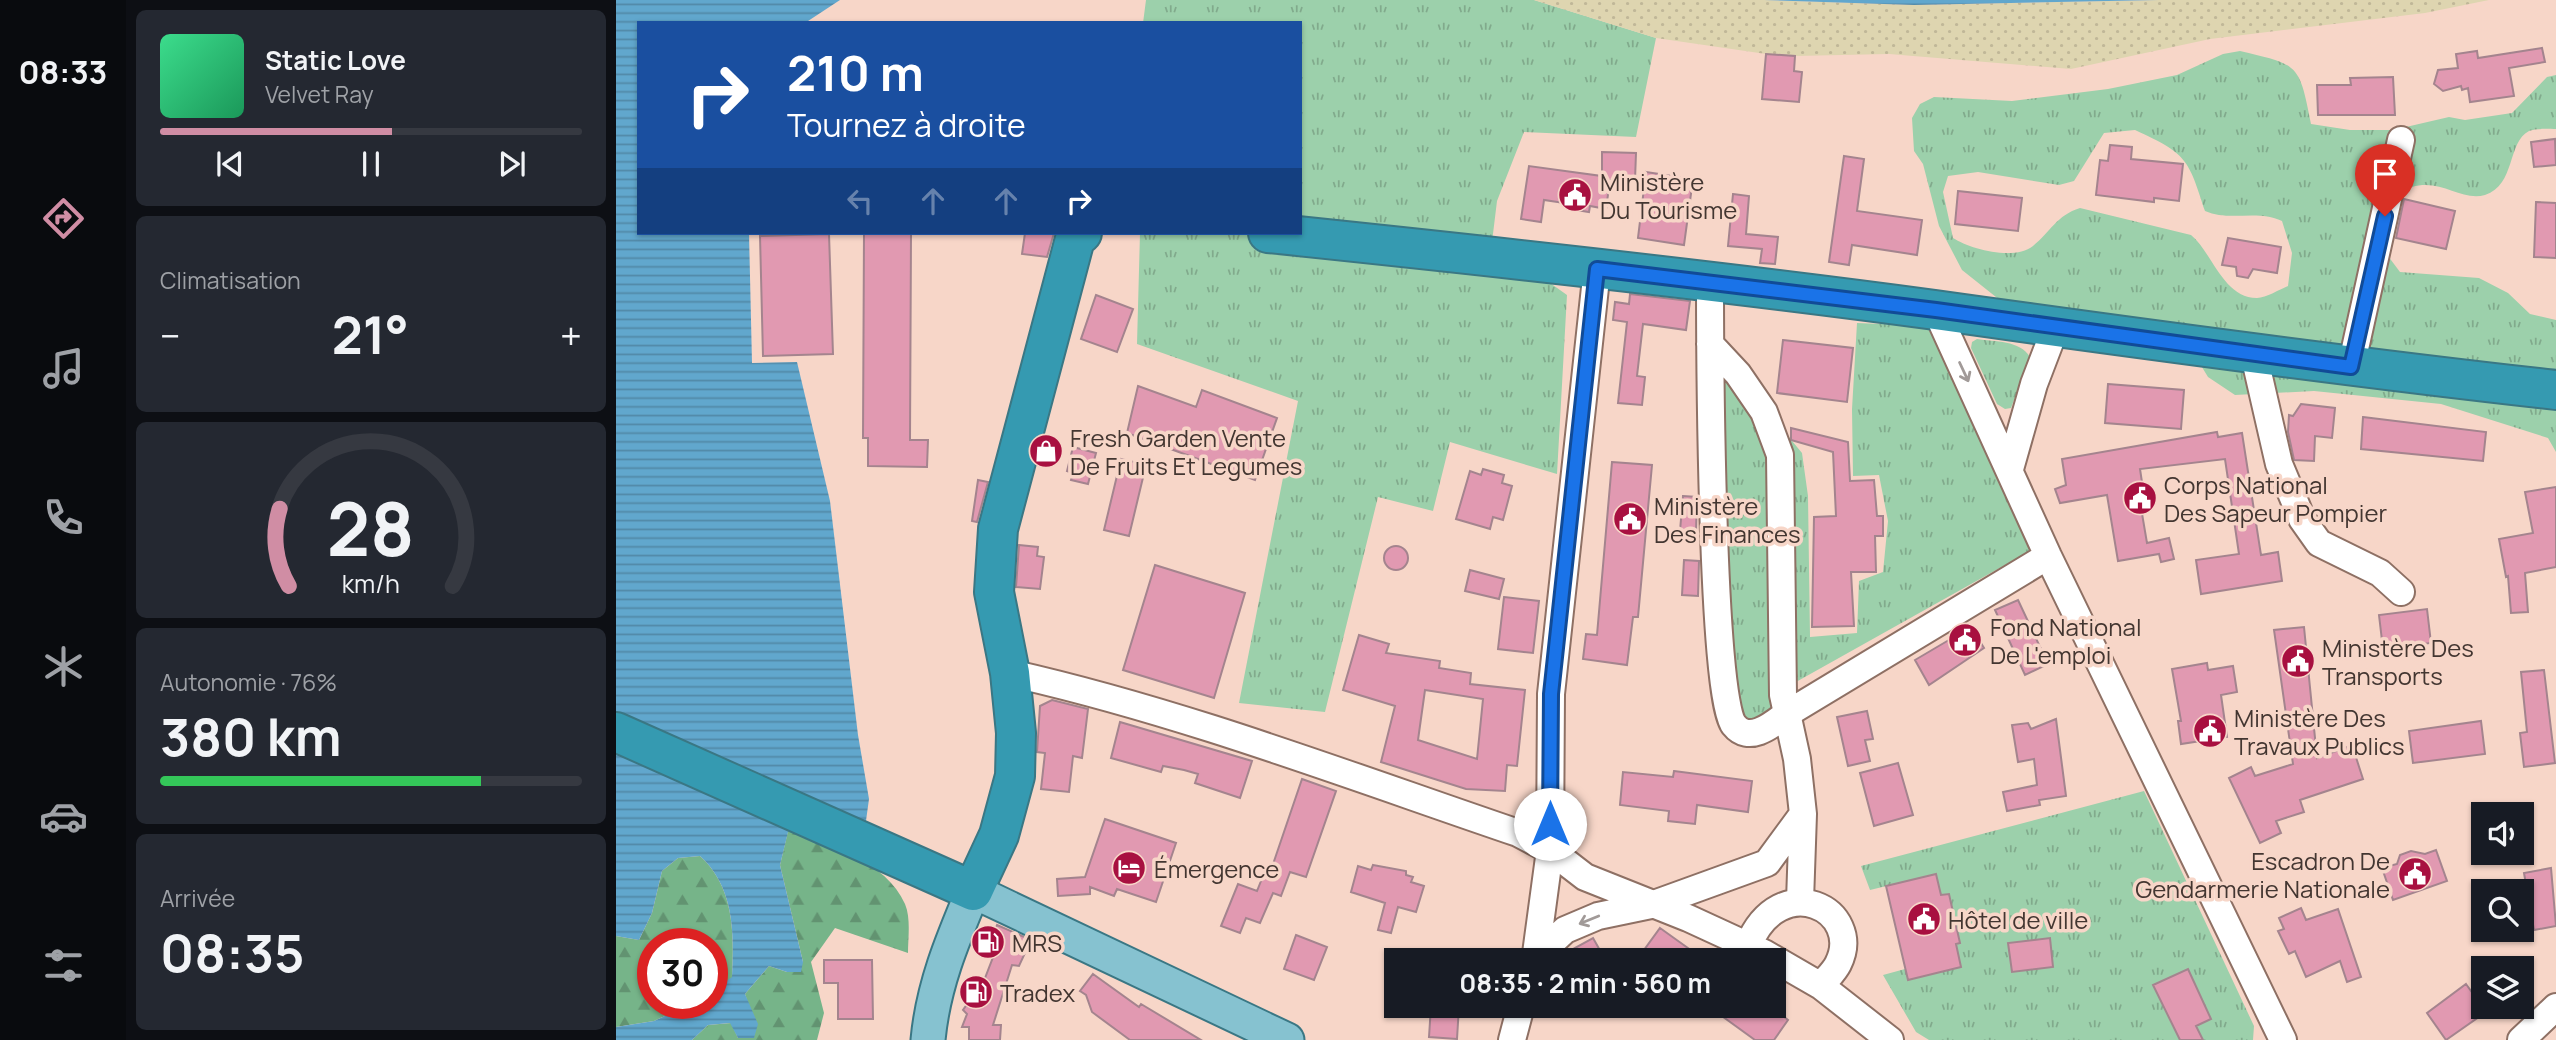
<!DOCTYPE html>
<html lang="fr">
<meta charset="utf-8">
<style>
body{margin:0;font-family:Manrope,sans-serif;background:#242831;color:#f1f3f6;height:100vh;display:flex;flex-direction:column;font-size:26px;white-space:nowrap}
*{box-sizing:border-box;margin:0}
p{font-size:23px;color:#9ea1a6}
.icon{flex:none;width:38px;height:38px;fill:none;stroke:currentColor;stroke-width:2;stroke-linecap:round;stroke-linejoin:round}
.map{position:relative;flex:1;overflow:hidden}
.drawer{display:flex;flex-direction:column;gap:10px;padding:10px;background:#0d0f14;width:490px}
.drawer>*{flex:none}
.top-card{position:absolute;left:21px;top:21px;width:665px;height:214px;border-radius:0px;box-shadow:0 2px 5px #0004;background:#1a4fa0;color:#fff;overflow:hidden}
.tools{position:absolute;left:1855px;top:802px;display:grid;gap:14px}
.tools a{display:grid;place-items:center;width:63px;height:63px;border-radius:0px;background:#171b24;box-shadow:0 2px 5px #0004;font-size:35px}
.speed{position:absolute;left:21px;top:928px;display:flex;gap:14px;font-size:35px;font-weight:700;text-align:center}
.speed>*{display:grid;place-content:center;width:91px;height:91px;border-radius:50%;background:#171b24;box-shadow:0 2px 5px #0004;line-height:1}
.speed .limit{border:10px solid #d22;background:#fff;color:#111}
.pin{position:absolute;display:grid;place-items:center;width:60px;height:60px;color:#fff;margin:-72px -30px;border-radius:50% 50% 50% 0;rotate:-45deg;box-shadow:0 0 7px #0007}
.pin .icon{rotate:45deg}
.me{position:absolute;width:77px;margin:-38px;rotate:0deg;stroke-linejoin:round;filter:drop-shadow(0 0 5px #0008)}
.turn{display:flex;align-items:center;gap:24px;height:147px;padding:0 35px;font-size:32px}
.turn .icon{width:91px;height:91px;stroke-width:2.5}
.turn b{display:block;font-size:49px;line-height:60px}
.lanes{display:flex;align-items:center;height:66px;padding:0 35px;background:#0003;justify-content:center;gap:35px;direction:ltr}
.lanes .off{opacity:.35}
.big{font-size:52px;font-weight:700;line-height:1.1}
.drawer .card{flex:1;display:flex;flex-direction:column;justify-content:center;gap:10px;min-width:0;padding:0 24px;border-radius:10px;background:#242831}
.drawer .dial{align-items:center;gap:0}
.dial svg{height:182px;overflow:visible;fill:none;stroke:#363941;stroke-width:7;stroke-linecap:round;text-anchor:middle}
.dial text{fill:#f1f3f6;stroke:none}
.song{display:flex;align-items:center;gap:21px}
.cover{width:84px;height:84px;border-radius:10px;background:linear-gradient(135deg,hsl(150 70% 55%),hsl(150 70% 35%))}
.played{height:7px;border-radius:4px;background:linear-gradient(90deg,#d08da4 55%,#363941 55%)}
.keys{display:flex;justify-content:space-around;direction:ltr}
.heat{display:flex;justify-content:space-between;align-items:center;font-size:38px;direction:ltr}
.charge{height:10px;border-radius:5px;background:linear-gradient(90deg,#34c759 76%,#363941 0)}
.trip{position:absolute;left:768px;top:948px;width:402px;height:70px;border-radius:0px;background:#171b24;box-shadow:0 2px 5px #0004;font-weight:700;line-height:70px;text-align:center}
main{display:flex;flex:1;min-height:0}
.tab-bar{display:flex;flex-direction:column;width:126px;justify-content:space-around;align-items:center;background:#090b0e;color:#9ea1a6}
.tab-bar .icon{width:49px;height:49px}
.tab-bar .selected{color:#d08da4}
.tab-bar b{font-size:32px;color:#f1f3f6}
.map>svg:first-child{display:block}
</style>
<main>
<nav class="tab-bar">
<b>08:33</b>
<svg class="icon selected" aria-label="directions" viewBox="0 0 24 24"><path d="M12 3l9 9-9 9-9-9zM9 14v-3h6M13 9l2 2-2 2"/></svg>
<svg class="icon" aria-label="music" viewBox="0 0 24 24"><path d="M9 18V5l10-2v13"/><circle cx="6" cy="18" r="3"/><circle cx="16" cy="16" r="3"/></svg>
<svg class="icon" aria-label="phone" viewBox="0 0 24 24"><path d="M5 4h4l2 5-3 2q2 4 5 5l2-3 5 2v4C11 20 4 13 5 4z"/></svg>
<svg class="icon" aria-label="climate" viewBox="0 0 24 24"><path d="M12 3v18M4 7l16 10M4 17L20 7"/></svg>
<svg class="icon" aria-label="car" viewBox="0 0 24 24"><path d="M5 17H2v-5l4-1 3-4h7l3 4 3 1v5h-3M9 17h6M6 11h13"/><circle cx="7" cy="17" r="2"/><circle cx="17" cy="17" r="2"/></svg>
<svg class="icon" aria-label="filters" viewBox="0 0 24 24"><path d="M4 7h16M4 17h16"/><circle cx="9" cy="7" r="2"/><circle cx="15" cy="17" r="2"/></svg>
</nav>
<section class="drawer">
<div class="card">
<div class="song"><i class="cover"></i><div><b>Static Love</b><p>Velvet Ray</p></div></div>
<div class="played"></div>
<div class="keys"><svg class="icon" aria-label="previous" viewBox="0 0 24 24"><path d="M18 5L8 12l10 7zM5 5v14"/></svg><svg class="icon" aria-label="pause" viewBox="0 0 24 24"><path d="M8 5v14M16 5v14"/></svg><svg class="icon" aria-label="next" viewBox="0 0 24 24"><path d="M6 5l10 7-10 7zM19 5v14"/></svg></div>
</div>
<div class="card"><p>Climatisation</p>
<div class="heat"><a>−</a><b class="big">21°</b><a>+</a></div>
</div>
<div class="card dial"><svg viewBox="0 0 100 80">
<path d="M14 69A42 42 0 1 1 86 69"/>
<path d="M14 69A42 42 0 0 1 10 35" stroke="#d08da4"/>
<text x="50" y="56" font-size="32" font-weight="700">28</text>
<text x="50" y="72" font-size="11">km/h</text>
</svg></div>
<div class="card"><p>Autonomie · 76%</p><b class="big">380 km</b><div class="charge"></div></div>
<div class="card"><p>Arrivée</p><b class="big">08:35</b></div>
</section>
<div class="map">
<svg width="1940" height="1040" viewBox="0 0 1940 1040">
<defs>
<pattern id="grass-tufts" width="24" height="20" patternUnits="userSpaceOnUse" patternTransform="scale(1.75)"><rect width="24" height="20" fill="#9cd0ab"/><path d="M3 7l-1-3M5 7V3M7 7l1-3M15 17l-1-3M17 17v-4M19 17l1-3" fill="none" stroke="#81aa8c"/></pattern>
<pattern id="forest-firs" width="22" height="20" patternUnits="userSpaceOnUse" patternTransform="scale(1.75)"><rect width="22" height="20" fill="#76b489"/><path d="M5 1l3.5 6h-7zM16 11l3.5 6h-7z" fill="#629371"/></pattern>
<pattern id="sand-dots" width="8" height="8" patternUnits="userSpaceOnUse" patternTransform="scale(1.75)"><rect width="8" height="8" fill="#ded5b0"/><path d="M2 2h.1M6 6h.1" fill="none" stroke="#c0b798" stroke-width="1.8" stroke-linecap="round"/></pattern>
<pattern id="water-rules" width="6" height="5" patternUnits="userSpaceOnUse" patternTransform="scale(1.75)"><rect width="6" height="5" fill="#61a7cd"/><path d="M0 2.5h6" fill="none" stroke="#5289a7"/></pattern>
</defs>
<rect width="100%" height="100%" fill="#f7d6c8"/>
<path fill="url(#grass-tufts)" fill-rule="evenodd" d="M530,0H918L1040,38L1020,137L908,132L881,201L876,242L951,295L941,474L834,442L817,511L762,497L709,712L623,703L682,401L521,344L524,233H684V23H527Z
M1624,51C1683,65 1683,63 1695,124L1734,130H1777L1833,117L1849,120L1896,113L1931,77L1940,75V129C1932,129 1920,128 1913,131C1891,142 1900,185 1869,195C1846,202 1825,178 1796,187C1785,190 1772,208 1764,216L1766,248L1784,272L1863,278L1892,293L1914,314L1940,320V452L1932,438L1825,404L1698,391L1619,395L1592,377L1567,336L1385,301L1346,270L1323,226L1307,164L1298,151L1296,118L1304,104L1318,97L1396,101L1492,89L1561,75L1607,54ZM1519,130C1571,154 1572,158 1589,211C1614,222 1641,209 1666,221L1676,253L1672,286C1664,289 1650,298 1641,298C1607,298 1596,252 1575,235L1464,208C1441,215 1434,232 1417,246C1398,261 1354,249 1337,238L1327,192L1332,176L1362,172L1443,185L1458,181L1488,133Z
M1241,323L1314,326L1414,551L1180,682L1167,714L1128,723L1112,697L1095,343L1186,453L1192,496L1194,637L1241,633L1243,581L1267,572L1272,521L1263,475L1237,476L1236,409Z
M1361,339C1379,342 1404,340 1414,357L1395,408L1389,409L1381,404L1355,348L1356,342Z
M1528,791L1638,1026L1637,1040H1313L1300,1032L1267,975L1289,969L1344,943L1333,894L1325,895L1320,874L1254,890L1245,866Z"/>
<path fill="url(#forest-firs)" d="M173,827C213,845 270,861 289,904C295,918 292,938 292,953L219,928L195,962L208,1013L201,1040H76L92,1025L115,1023L122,1038L134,1009L129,994L153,966L171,972L187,962L164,865Z
M84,856C119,888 118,934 116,978L96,992V943H37V1003H77L38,1021L0,1027V936L23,940L36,913L46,871L62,858Z"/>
<path fill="url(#sand-dots)" d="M918,0H1148L1298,5L1543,0H1873L1809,13L1594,39L1455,69L1273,54L1179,56L1150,54L1040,38Z"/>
<path fill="url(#water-rules)" d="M0,0H224L189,23H23V233H133L136,363L181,362L214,501L242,735L253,799L249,828H173L164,865L187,962L185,972H171L153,966L129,994L142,1024L138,1038H122L114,1023L92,1025L76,1040H0V1027L38,1021L77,1003H96V992L116,977C118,934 119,888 84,856L62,858L46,871L36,913L23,940L0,936Z
M1148,0H1543L1298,5Z"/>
<path fill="#e199b1" stroke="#a4848e" stroke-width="2" fill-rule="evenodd" d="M1926,48L1929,62L1893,68L1898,96L1854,102L1852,88L1846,90L1845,86L1827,91L1818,84L1822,70L1842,68L1840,54L1861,51L1862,58Z
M1150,54L1179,56L1178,71L1186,72L1183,102L1146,99Z
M1777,77L1779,115H1702L1701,85H1735L1734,78Z
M1939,139L1940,165L1918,167L1915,142Z
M1494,145L1516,147L1515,159L1567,164L1563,201L1538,198V202L1480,195L1484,160L1492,161Z
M986,152L1020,153L1019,180H994L990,209L974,206L973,212L954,209L955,204L928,200L925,222L905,219L913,166L986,176Z
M1228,156L1248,159L1241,211L1306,220L1301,255L1236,245L1233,265L1213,262Z
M1030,172L1077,179L1068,245L1022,238Z
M1342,191L1406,198L1402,231L1339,224Z
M1117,194L1133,196L1130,234L1162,237L1159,264L1144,263L1146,249L1112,246Z
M1788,199L1839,211L1830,249L1780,238Z
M1920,202L1940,203V258L1918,257Z
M248,233H295L294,440H312L311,467L252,466V438H247Z
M409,233H438L431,257L406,254Z
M213,234L217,354L147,356L144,236Z
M1612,238L1665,247L1661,273L1637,269L1632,278L1621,276L1620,267L1606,265Z
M1014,294L1074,301L1070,330L1027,324L1021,376L1029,377L1026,405L1002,403L1011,322L997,320L999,302L1013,304Z
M480,295L517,309L501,352L465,339Z
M1167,340L1237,348L1231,402L1161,393Z
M1492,384L1568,390L1565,429L1489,423Z
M522,386L580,407L586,390L661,418L639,480L511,433Z
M1685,404L1719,408L1716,438L1699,436L1698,461L1678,460L1672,432L1673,415L1677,416Z
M1747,417L1870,432L1867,461L1745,449Z
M1175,428L1232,442L1234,481L1258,480L1261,516H1267V536H1259L1260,572H1235L1238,626L1196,627L1198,517L1220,516L1217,452L1175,440Z
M1601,432L1602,437L1626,433L1645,555L1662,552L1666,581L1585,594L1580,560L1623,554L1609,459L1524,469L1527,489L1522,490L1531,543L1553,538L1558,559L1545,562L1543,554L1502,561L1491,495L1444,503L1439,489L1450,485L1446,459Z
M457,447L480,453L472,484L455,480L457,473L451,471Z
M505,459L530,465L513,536L488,530Z
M996,462L1036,465L1022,617H1017L1011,665L967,659L970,634L981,635Z
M867,469L888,475L886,483L896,486L887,520L877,517L874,529L840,519L854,471L865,475Z
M362,480L372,482L361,522L356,521Z
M1940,487V567L1909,573L1912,612L1895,613L1892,576L1890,577L1883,539L1917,533L1909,492Z
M1067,496L1081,497L1080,532L1064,531Z
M403,545L422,547L421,556L428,557L424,589L400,587Z
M768 558a12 12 0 1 1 24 0a12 12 0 1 1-24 0Z
M1068,560L1083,561L1082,596L1066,595Z
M539,565L629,593L598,698L507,670Z
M854,570L888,579L883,599L849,591Z
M888,597L923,601L917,653L882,649Z
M1402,600L1432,664L1409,675L1379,610Z
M1811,609L1815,643L1767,649L1763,615Z
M1355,627L1368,648L1313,685L1299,660Z
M1688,627L1701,758L1736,745L1747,779L1684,800L1688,812L1660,821L1665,833L1644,843L1613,778L1635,767L1639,776L1677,764L1658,630Z
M743,635L773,644L770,653L824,661L823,668L855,673L854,684L909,690L901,766L891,765L889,791L850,789L765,762L779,706L727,690ZM809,690L867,699L861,759L802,740Z
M1591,663L1592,670L1617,666L1621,692L1605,695L1611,737L1565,744L1562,721H1565L1556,669Z
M1928,670L1939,763L1908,767L1904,733L1911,732L1905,672Z
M436,700L472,709L466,758L457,756L453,792L425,789L429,753L421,752L424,706Z
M1251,711L1257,739L1249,740L1254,761L1232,766L1221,717Z
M1440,719L1450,796L1423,800L1424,805L1391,811L1387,792L1421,785L1418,759L1402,762L1396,725L1412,723L1415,729Z
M1865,721L1869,754L1797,763L1793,731Z
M504,722L636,761L624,798L579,783L582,774L568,770L547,766L545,772L495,758Z
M1282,763L1297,815L1258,826L1244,773Z
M1058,771L1136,781L1132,812L1081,805L1079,824L1052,821L1053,811L1004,805L1007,772L1057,777Z
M686,779L720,791L690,877L674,872L665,896L657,893L644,923L630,918L624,933L605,926L622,884L641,891L649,871L654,873Z
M489,819L560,843L540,902L501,889L498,896L474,887V894L442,896L441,879L469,877Z
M1820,850L1831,881L1777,900L1766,868L1781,864L1784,855L1795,851L1809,854Z
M757,865L790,871V875L797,877L795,882L808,886L800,912L782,907L775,933L762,930L769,903L735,892L742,866L755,870Z
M1935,868L1940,926L1918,930L1908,873Z
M1320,874L1325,895L1333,894L1344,943L1340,944L1345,967L1292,980L1270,886Z
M1685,908L1690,920L1722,909L1745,977L1731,982L1724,961L1690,977L1679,951L1673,954L1662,931L1668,929L1663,918Z
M381,925L415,940L403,966L396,965L377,1025H385L384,1040H353V1027H346L351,1014L347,1010L359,993L361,978H369L379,952L360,945L366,931L377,935Z
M1044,928L1090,961H1020Z
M680,935L711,947L698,980L668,969Z
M977,938L990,961H939L946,955Z
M1434,938L1437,967L1396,972L1392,943Z
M208,960H256L257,1019H222V983H208Z
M1572,969L1595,1019L1580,1026L1587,1040H1564L1537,985Z
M477,974L523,1007L525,1004L585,1040H514L476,1012L470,995L464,991Z
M1850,984L1870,1012L1830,1040L1811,1013Z
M815,1006H843L841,1039L813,1037Z
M1092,1006H1154L1172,1020L1158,1040H1139Z"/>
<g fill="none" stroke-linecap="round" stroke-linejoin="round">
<g stroke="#8e7064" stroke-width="30">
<path id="minor" d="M1094,283C1094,340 1095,698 1118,725C1133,744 1156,725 1169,715L1432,556
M1320,310L1432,556L1667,1040
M1094,344L1122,374L1148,412L1164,455L1167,695L1181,759L1187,814L1184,901
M1638,355L1663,464L1686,519L1703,543L1764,573L1785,592
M1735,367L1785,140
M1394,469L1418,384L1439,329
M394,673C567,712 734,776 902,833L934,850L969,877L1072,918L1148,953L1205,986L1274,1040
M1132,946C1164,867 1249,910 1222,964C1218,972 1210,979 1205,986
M921,956L949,930L982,916L1035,905L1151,863L1187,814
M919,961L934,850L935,694L981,269
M896,1040L905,1006
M1905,1040L1940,1007"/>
</g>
<g stroke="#3a7784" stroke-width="37">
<path id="major" d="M312,1040C317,986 336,941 357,891L671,1040"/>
</g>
<g stroke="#3a7784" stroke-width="42">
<path id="highway" d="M652,233C874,256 1097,280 1319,310C1526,339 1732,367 1940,390
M0,732L357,891L383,835L399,776L400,733L394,673L378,592L382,529L459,239L466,233"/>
</g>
<use href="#minor" stroke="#fff" stroke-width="26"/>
<use href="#major" stroke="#86c2d0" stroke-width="33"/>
<use href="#highway" stroke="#359ab1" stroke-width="38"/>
</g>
<defs><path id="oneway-shaft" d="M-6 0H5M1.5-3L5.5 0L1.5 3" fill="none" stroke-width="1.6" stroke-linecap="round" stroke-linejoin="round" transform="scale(1.75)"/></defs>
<g stroke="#a19a98">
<use href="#oneway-shaft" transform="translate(1348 372) rotate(65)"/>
<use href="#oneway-shaft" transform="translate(973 920) rotate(158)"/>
</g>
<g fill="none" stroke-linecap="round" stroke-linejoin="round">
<g stroke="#114b97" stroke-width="18">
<path id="route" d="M934,824L935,694L981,269L1320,310L1735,367L1769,216"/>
</g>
<use href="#route" stroke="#1a73e8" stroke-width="12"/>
</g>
<defs>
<g id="civic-disc" transform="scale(1.75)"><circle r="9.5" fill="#a81040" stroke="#f7d6c8"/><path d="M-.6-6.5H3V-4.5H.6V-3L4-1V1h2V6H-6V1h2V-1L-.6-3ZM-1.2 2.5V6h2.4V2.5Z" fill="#fff"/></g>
<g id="shop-disc" transform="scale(1.75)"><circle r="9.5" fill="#a81040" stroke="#f7d6c8"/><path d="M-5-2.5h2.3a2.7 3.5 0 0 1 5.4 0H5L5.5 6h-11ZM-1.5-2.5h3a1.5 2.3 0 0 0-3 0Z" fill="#fff"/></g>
<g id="hotel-disc" transform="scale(1.75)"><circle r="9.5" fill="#a81040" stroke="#f7d6c8"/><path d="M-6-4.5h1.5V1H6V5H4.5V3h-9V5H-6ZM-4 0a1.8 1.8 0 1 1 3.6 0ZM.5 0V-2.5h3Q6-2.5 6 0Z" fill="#fff"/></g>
<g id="fuel-disc" transform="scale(1.75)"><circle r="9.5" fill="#a81040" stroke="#f7d6c8"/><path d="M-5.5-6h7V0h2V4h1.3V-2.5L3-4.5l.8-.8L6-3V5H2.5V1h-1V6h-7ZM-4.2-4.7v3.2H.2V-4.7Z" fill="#fff"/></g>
</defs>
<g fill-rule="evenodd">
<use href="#civic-disc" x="959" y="195"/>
<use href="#shop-disc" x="430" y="451"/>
<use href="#civic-disc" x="1524" y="498"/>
<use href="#civic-disc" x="1014" y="519"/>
<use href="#civic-disc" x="1349" y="640"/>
<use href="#civic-disc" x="1682" y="661"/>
<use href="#civic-disc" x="1594" y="731"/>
<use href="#hotel-disc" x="513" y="868"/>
<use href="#civic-disc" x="1799" y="874"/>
<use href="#civic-disc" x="1308" y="919"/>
<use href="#fuel-disc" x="372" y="942"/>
<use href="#fuel-disc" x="360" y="992"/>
</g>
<g text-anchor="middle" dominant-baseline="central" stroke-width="7" stroke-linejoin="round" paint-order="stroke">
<g font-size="24" fill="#433631" stroke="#f7d6c8" text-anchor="start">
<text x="984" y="181">Ministère<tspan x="984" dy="28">Du Tourisme</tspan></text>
<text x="454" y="437">Fresh Garden Vente<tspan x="454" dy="28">De Fruits Et Legumes</tspan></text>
<text x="1548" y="484">Corps National<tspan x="1548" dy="28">Des Sapeur Pompier</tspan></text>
<text x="1038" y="505">Ministère<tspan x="1038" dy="28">Des Finances</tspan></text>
<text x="1374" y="626">Fond National<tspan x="1374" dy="28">De L'emploi</tspan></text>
<text x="1706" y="647">Ministère Des<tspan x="1706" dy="28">Transports</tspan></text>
<text x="1618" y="717">Ministère Des<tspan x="1618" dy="28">Travaux Publics</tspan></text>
<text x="1774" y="860" text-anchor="end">Escadron De<tspan x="1774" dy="28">Gendarmerie Nationale</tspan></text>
<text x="538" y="868">Émergence</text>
<text x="1332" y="919">Hôtel de ville</text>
<text x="396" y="942">MRS</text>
<text x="384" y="992">Tradex</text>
</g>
</g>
</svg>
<div class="tools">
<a><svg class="icon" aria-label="sound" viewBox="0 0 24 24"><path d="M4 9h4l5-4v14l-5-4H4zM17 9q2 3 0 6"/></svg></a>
<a><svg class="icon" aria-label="search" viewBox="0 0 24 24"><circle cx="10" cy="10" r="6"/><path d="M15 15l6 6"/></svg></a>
<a><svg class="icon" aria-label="layers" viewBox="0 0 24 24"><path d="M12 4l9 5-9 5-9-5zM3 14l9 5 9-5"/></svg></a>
</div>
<div class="speed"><div class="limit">30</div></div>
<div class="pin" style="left:1769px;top:216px;background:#d93025"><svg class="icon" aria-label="arrive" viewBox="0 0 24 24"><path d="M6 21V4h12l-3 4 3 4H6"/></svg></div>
<svg class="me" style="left:934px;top:824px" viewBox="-20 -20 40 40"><circle r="19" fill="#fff"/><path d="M0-13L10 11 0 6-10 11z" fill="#1a73e8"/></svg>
<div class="trip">08:35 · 2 min · 560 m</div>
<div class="top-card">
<div class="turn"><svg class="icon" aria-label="right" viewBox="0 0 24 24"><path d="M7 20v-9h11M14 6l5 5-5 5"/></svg><div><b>210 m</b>Tournez à droite</div></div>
<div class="lanes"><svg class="icon off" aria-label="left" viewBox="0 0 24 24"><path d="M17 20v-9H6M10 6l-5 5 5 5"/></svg><svg class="icon off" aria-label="ahead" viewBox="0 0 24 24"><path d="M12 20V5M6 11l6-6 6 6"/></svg><svg class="icon off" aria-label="ahead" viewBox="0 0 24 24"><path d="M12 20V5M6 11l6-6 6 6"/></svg><svg class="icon" aria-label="right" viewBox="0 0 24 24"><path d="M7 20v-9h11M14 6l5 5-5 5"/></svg></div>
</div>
</div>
</main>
